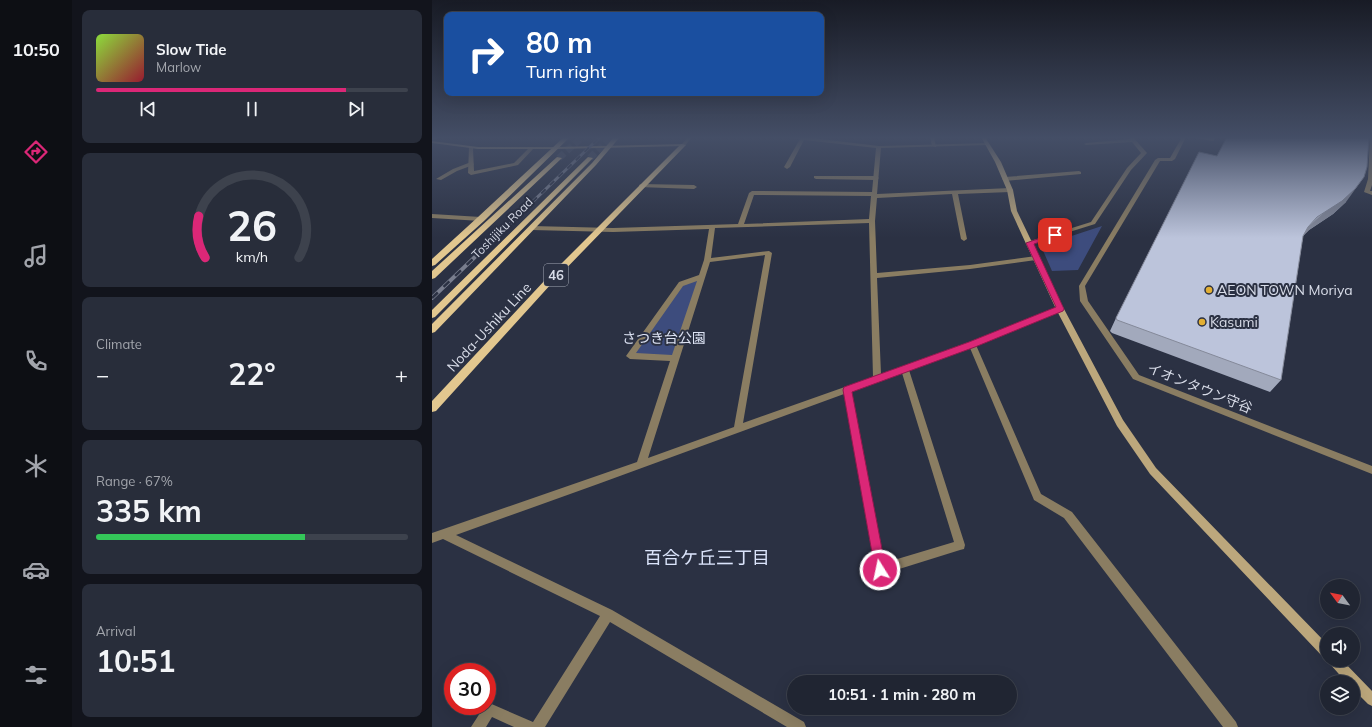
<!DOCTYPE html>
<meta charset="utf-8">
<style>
body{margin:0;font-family:Mulish,"Noto Sans JP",sans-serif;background:#282d3a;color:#f1f3f6;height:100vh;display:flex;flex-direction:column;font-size:15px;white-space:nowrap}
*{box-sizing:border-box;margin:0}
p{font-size:13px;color:#a2a5ac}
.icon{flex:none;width:22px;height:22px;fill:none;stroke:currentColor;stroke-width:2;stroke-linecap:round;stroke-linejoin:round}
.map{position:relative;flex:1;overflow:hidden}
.details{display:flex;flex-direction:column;gap:10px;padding:10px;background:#12141c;width:360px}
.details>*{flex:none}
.banner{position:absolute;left:12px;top:12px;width:380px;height:84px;border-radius:8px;box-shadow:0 4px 16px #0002,0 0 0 1px #3d424d;background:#1a4fa0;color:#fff;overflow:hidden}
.needle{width:26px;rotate:302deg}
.tools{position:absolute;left:888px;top:579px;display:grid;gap:8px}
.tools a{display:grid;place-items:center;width:40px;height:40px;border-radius:50%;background:#202532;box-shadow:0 4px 16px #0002,0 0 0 1px #3d424d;font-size:20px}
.speed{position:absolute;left:12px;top:663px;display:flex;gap:8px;font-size:20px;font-weight:700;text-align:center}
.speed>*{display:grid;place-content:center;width:52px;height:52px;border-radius:50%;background:#202532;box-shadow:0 4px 16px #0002,0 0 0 1px #3d424d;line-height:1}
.speed .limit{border:6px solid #d22;background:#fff;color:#111}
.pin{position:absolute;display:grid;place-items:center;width:34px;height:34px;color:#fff;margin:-17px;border-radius:8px;box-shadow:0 2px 6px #0006}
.me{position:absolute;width:44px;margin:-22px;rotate:350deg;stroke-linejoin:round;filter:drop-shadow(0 0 3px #0008)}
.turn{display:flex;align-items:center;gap:14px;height:84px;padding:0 16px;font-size:18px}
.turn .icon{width:52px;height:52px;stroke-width:2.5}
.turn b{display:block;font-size:28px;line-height:34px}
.big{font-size:30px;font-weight:700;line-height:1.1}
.details .card{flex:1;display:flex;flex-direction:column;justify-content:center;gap:6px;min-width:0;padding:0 14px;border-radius:8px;background:#282d3a}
.details .dial{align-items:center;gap:0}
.dial svg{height:104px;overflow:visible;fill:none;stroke:#3d424d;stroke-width:7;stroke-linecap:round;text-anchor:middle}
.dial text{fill:#f1f3f6;stroke:none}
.song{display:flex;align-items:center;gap:12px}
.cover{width:48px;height:48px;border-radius:6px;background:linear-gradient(135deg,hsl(90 70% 55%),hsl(350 70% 35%))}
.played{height:4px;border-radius:2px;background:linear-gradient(90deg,#db2777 80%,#3d424d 80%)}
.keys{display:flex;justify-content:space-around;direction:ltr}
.heat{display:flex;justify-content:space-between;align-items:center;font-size:22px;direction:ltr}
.charge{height:6px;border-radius:3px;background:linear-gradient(90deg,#34c759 67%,#3d424d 0)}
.trip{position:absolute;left:355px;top:675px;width:230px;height:40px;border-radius:20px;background:#202532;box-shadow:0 4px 16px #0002,0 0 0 1px #3d424d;font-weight:700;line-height:40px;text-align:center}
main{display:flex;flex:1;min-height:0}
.menu{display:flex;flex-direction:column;width:72px;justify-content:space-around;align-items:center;background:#0d0f14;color:#a2a5ac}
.menu .icon{width:28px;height:28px}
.menu .active{color:#db2777}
.menu b{font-size:18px;color:#f1f3f6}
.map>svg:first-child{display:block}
</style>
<main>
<nav class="menu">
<b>10:50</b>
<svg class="icon active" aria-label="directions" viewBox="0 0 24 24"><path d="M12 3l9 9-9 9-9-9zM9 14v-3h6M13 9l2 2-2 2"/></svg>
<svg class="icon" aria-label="music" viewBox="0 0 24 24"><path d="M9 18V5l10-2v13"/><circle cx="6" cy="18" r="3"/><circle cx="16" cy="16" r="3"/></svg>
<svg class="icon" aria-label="phone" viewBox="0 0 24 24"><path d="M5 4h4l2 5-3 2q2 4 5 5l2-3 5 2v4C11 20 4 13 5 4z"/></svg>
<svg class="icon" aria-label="climate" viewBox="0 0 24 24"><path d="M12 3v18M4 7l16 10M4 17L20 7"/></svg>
<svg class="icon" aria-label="car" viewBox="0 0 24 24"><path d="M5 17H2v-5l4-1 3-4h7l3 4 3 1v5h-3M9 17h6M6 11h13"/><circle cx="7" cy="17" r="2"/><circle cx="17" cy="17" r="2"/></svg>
<svg class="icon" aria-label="filters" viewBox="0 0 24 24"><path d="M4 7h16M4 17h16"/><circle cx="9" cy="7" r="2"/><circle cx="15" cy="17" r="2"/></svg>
</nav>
<section class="details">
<div class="card">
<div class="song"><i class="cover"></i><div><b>Slow Tide</b><p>Marlow</p></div></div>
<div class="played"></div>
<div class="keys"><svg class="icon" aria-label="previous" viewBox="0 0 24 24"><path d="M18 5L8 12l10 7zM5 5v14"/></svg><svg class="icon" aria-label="pause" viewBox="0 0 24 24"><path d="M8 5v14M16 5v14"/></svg><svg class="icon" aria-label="next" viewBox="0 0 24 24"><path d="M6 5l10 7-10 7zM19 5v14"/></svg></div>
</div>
<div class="card dial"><svg viewBox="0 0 100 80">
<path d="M14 69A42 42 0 1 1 86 69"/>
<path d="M14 69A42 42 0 0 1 9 37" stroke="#db2777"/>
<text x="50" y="56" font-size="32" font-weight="700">26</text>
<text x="50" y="72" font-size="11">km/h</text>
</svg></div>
<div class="card"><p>Climate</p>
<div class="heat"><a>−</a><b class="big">22°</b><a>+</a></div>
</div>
<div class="card"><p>Range · 67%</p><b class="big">335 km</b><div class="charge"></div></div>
<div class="card"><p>Arrival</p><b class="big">10:51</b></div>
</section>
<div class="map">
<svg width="940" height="727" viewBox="0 0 940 727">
<rect width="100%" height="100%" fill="#2b3143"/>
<path fill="#3d4c7d" d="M670,226L646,270L620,271L609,246Z
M269,277L244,358L198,356L249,284Z"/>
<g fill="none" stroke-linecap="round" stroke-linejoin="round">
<path stroke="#454b5c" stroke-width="7" stroke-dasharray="7 3.5" stroke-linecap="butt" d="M127,158L150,137
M158,158L179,137"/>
<path fill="#8a7d62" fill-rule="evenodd" d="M498,137H502L504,147L500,146Z
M750,137H754L743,159L740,161H728L653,286L656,301L707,375L940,466V474L701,379L648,301L647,286L723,160L726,158H738Z
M764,137L778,138L779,137H783L782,141H780L764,138Z
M938,137H940V185L938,191H940V195L932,192L936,179Z
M39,162L42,164L41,165L25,171L9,180L4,179L21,169Z
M382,176H444L447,178L444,180L384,179L382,178Z"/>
<path fill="#8a7d62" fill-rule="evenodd" d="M0,137H9L0,140Z
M256,137H260L253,146H249V145Z
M357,137H372L447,146L557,143V145H555L449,148L445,194L578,188L581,190L578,192L526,194L535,239L532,241L529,239L520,194L445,198L443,221L445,273L538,265L604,256L607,258L604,260L538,269L445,278L449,374L537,342L625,307H631L632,309L631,311L544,345L609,494L640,512L804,722L806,727H791L632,518L602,500L538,348L477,370L533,545L532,549L528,550L448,575L444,574L412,394L166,484L24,535L180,610L372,722L374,727H355L178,622L113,727H82L60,717L54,727H39L48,713L42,711L41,706H55V702L101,722L168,616L11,539L0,543V533L205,462L238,361L198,359L194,356L247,282L267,275L272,260L277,229L181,232L100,230L97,228L100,226L181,228L306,224L317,193L320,191L440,192L444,148L372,140L358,167L355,169L352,167L368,139L357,138ZM322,195L439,196L437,219L312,224ZM437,223L441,377L311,423L340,253L337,251L279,258L283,228ZM333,255L302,427L216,458L278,262ZM265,281L240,355L204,353L251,286ZM470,373L522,542L452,563L419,391Z
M697,137H701L715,153L699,170L663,224L599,244H595V242L659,222L695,168L709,153L700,142L654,145L652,144L654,143L698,139Z
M37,147L41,148L42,171L82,163L98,147L102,148L86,165L39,175L36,173Z
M647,171L649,172V174L573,181L570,179L573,177Z
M209,184L262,185L265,187L262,189L207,187V185Z
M0,214L49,217L52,219L49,221L0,218Z"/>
<path fill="#bca77c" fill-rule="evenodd" d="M549,137H553L569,162L581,190L585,211L632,309L691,420L724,468L895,644V659L891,657L718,474L685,426L624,309L579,211L575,190L563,162Z
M0,141L46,147H124L251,144L253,145L251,146L124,149H46L0,143Z
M896,660H910L940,691V706L936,704L921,689V682H914L898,664Z"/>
<path fill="#e2c78f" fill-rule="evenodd" d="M132,137H138L52,221L3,265L0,266V259L46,217Z
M182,137H188L164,165L3,332L0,333V324L160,163Z
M249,144L254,145L120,283L4,411L0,412V401L114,279Z
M125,157L130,158L3,278L0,279V271Z
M156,157L161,158L3,317L0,318V310Z"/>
<g stroke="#797e8e" stroke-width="3">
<path id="rail-far1" d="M66,235L168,137"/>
</g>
<g stroke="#797e8e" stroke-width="4">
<path id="rail" d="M0,298L67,234"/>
</g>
<use href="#rail-far1" stroke="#2b3143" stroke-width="2" stroke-dasharray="6" stroke-linecap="butt"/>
<use href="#rail" stroke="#2b3143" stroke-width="2.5" stroke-dasharray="8" stroke-linecap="butt"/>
</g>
<path fill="#a2a9bc" d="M785,156L914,202L901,214L877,230L871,236L849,380L838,392L680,333L678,331L684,318Z"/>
<path fill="#848999" d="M932,177L914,202L901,214L877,230L867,239L876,227Z"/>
<path fill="#bcc4db" stroke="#848999" d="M795,137H937L935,167L932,177L923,189L910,201L885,217L876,227L871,236L849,380L685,320L684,318L767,152L785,156Z"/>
<linearGradient id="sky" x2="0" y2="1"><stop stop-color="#181b25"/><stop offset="0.58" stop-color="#444e66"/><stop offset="1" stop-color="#444e66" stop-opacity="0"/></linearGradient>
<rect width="940" height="238" fill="url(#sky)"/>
<path fill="#db2777" stroke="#8e194d" d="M623,233L626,235L625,237L602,244L632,309L631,311L543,347L420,392L454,570L452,575L448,576L444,575L411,390L412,387L537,342L624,307L594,243Z"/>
<g fill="#e2af34" stroke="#2b3143" stroke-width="1.5">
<circle cx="777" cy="290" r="4"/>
<circle cx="770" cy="322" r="4"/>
</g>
<g text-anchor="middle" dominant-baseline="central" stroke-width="4" stroke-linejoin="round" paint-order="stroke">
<g font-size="12" fill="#d8dce8" stroke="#2b3143">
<text transform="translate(70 228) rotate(-45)">Toshijiku Road</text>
</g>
<rect fill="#2b3143" stroke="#a4a9b6" stroke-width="1" x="112" y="264" width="24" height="22" rx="3"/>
<g font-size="13" font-weight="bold" fill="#d8dce8">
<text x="124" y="275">46</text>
</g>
<g font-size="14" fill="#d8dce8" stroke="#2b3143" text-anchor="start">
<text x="785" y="290">AEON TOWN Moriya</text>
<text x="778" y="322">Kasumi</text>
</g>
<g font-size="14" fill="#d8dce8" stroke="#2b3143">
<text transform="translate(57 327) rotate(-47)">Noda-Ushiku Line</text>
<text transform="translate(768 388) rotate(22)">イオンタウン守谷</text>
</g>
<g font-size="14" fill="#dce2f3" stroke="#2b3143">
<text x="232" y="338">さつき台公園</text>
</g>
<g font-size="18" fill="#dbe4fb" stroke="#2b3143">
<text x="275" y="557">百合ケ丘三丁目</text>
</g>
</g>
</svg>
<div class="tools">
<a><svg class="needle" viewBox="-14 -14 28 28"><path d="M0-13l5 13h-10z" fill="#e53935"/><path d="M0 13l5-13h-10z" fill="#a2a5ac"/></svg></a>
<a><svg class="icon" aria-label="sound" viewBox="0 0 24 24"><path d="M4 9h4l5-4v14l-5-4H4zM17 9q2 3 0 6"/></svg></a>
<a><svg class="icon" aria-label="layers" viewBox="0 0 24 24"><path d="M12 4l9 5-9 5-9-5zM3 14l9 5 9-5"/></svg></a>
</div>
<div class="speed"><div class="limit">30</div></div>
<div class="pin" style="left:623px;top:235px;background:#d93025"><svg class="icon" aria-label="arrive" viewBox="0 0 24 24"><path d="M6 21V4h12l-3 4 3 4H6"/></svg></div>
<svg class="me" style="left:448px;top:570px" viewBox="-20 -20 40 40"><circle r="17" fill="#db2777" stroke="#fff" stroke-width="3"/><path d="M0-11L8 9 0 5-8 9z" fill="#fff"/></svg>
<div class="trip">10:51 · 1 min · 280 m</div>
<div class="banner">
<div class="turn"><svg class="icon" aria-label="right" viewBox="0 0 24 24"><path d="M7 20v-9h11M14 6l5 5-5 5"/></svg><div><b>80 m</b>Turn right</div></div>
</div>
</div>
</main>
